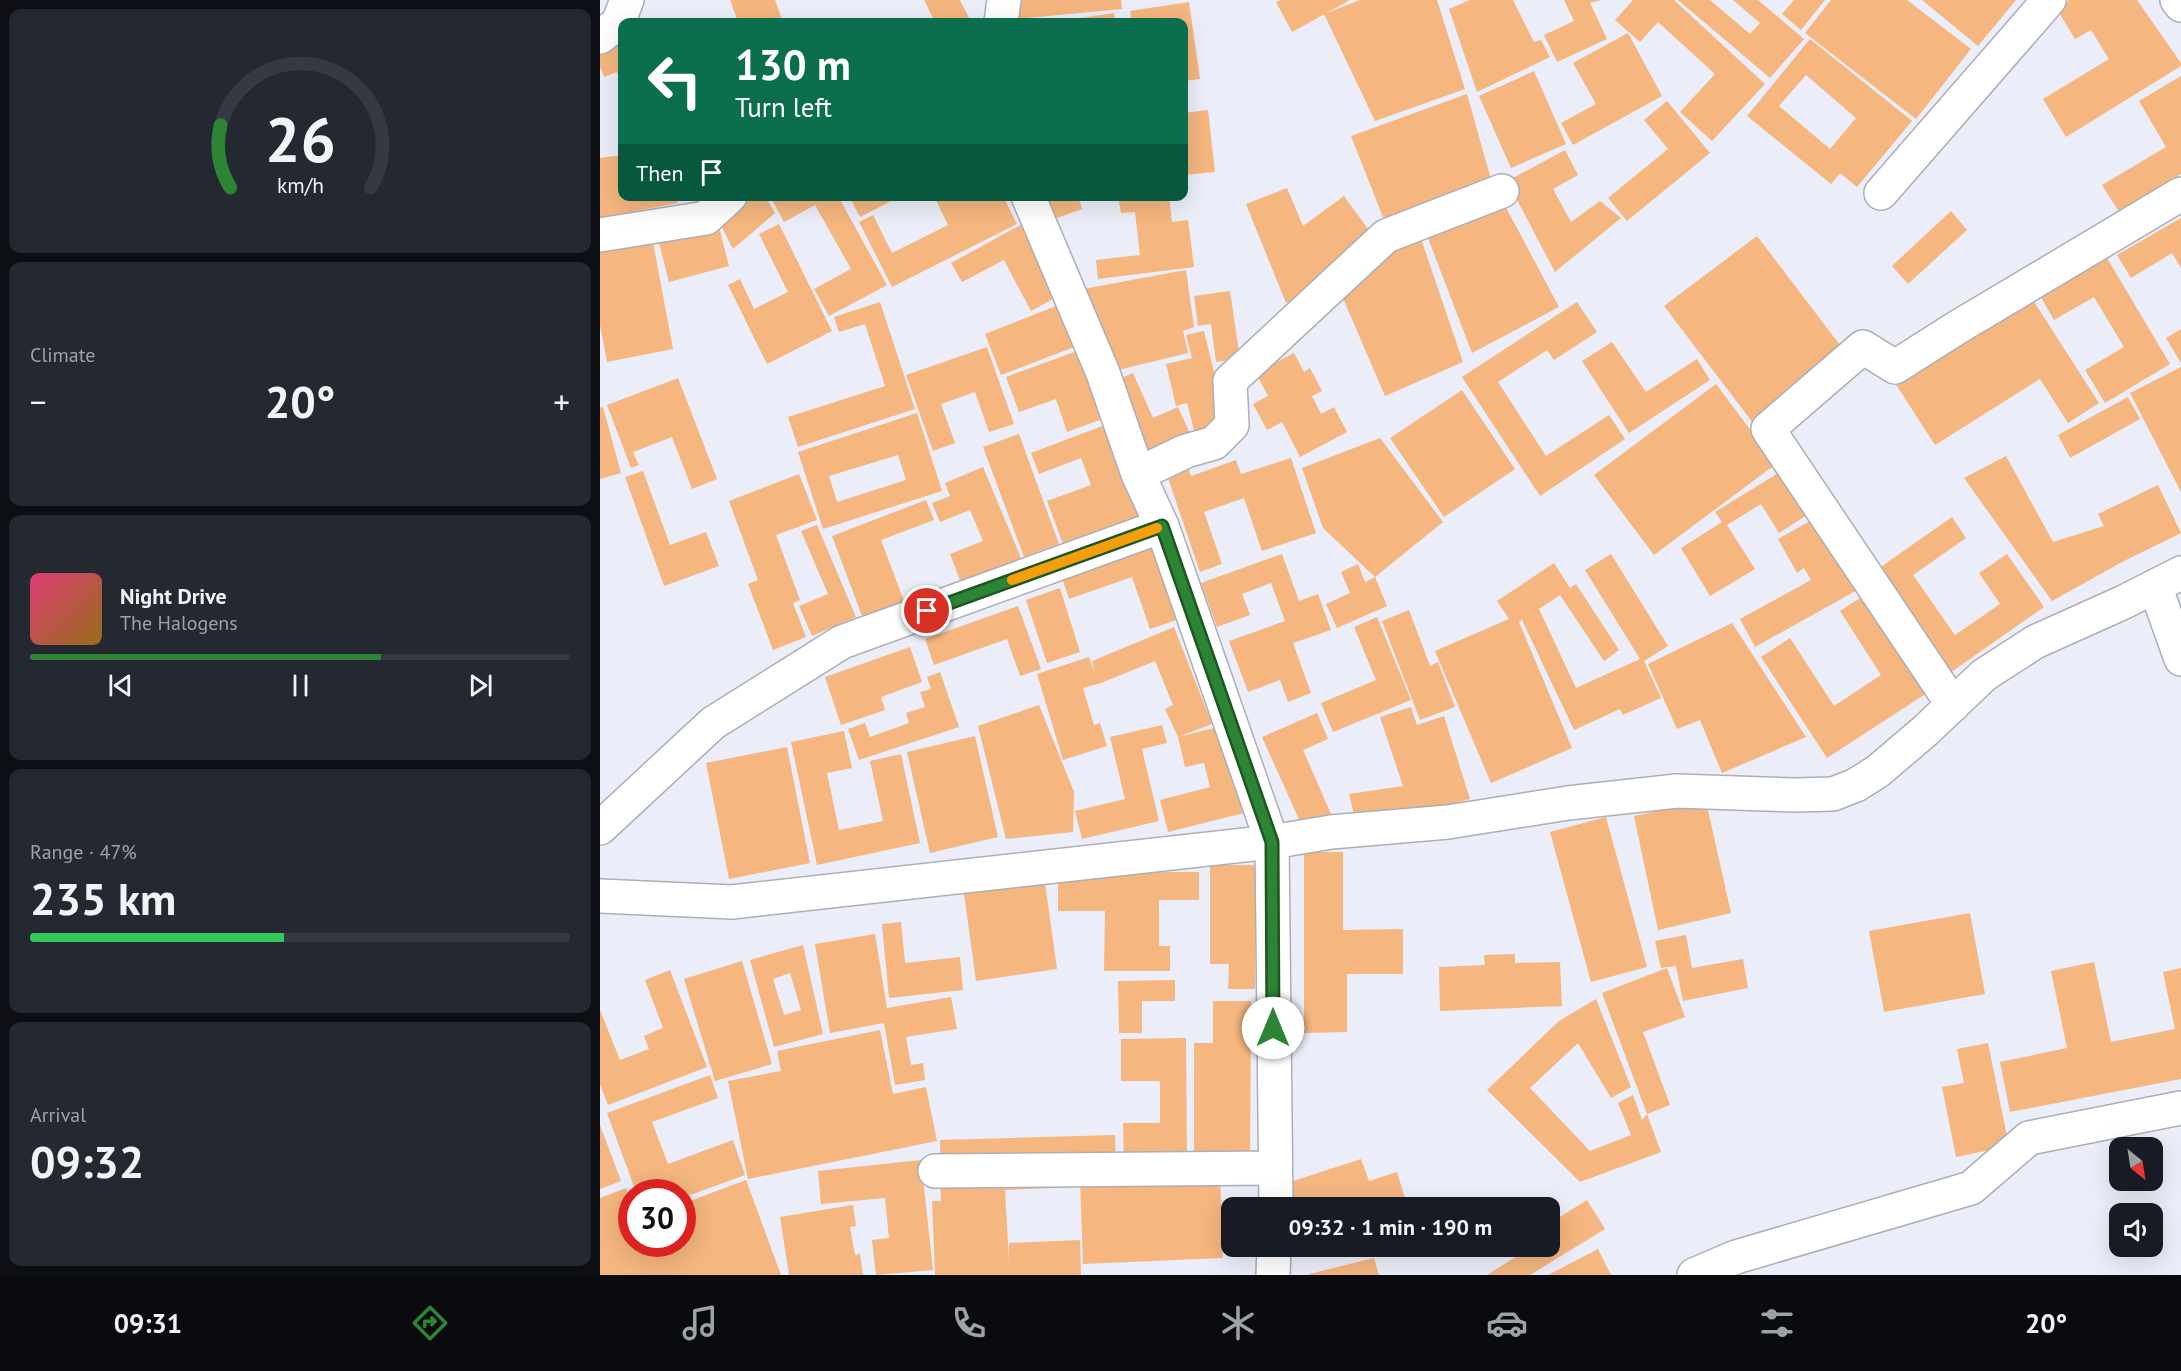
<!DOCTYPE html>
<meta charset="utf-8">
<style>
body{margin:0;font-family:"PT Sans",sans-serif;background:#242831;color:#f1f3f6;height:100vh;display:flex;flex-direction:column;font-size:22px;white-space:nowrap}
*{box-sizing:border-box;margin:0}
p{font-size:20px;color:#9ea1a6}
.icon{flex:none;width:33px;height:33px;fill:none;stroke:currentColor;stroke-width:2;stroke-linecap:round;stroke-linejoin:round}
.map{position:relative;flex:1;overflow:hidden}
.sheet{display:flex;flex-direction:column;gap:9px;padding:9px;background:#0d0f14;width:600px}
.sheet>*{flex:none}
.banner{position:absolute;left:18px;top:18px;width:570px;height:183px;border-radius:12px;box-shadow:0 6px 24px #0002;background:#0b6e4f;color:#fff;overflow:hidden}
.needle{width:39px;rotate:150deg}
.tools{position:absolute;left:1509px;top:1137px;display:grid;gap:12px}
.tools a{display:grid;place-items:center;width:54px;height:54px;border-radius:12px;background:#171b24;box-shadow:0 6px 24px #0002;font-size:30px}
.speed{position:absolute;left:18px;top:1179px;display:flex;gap:12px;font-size:30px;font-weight:700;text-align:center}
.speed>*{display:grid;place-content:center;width:78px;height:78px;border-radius:50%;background:#171b24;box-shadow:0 6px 24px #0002;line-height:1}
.speed .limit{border:9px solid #d22;background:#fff;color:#111}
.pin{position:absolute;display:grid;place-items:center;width:51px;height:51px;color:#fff;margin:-26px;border:3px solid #fff;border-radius:50%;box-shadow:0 2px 6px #0007}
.me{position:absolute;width:66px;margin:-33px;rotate:0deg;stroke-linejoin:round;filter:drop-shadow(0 0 4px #0008)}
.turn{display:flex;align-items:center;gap:21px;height:126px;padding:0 18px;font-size:27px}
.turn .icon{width:78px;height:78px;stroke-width:2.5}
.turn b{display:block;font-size:42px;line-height:51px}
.then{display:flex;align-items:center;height:57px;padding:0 18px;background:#0003;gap:12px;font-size:22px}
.big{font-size:45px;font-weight:700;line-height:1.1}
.sheet .tile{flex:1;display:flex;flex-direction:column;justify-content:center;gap:9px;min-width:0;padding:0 21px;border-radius:12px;background:#242831}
.sheet .dial{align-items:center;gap:0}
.dial svg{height:156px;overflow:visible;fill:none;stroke:#363941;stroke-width:7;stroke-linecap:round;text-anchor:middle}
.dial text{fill:#f1f3f6;stroke:none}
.song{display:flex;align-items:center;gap:18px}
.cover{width:72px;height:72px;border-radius:9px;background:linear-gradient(135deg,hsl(340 70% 55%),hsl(40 70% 35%))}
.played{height:6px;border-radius:3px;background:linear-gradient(90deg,#2c8534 65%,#363941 65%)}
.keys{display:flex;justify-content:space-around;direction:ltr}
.heat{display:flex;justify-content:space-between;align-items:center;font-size:33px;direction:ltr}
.charge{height:9px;border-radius:4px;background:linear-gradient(90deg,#34c759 47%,#363941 0)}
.trip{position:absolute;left:621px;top:1197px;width:339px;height:60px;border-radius:12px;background:#171b24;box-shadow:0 6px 24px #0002;font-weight:700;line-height:60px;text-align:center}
.tabs{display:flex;height:96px;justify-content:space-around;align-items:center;background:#090b0e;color:#9ea1a6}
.tabs .icon{width:42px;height:42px}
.tabs .on{color:#2c8534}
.tabs b{font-size:27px;color:#f1f3f6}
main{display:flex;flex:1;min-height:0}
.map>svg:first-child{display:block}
</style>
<main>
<section class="sheet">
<div class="tile dial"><svg viewBox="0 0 100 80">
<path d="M14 69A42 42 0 1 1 86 69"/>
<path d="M14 69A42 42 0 0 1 9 37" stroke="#2c8534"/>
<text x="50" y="56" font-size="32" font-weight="700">26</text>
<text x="50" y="72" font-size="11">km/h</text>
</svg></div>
<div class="tile"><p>Climate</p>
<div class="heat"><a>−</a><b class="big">20°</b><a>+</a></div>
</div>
<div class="tile">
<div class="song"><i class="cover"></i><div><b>Night Drive</b><p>The Halogens</p></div></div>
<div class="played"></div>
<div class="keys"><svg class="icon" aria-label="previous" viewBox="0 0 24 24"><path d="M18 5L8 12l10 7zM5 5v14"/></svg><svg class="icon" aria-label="pause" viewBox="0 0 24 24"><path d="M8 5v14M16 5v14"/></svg><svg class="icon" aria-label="next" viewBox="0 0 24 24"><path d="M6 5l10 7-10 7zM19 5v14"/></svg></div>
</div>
<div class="tile"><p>Range · 47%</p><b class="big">235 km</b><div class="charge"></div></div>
<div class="tile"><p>Arrival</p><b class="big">09:32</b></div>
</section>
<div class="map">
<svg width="1581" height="1275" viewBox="0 0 1581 1275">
<rect width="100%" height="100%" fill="#ebedf8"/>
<path fill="#f5b67f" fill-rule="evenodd" d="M130,0H175L183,22H138Z
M324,0H360L371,22H335Z
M414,0H521L522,9L415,19Z
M681,0H750L692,32L676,2Z
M760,0H837L865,89L775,121L724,14Z
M870,0H913L934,42L941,40L950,57L877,92L849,9Z
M964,0H1001L990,3L1007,39L957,62L944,35L974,21Z
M1033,0H1074L1165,84L1112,141L1080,112L1115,74L1058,22L1040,42L1015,20Z
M1078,0H1110L1150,34L1160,23L1133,0H1158L1204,39L1170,78Z
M1194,0H1225L1201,30L1182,14Z
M1231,0H1307L1371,49L1316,119L1205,33Z
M1322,0H1416L1378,46Z
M1469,0H1537L1581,63V66L1466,137L1443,99L1509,59L1491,30L1475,39L1458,11Z
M589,2L600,79L584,81V22H532L530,11Z
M514,13L515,22H459V21Z
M1028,33L1062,96L973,145L961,123L996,104L973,63Z
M1210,39L1312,121L1257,187L1240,173L1231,184L1147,116ZM1206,75L1256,118L1230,149L1179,106Z
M22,44V87L17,72L4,77L0,67V52Z
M934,71L966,144L911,168L879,96Z
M1581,76V174L1519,212L1502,185L1566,147L1539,101Z
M867,94L892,183L786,225L751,136Z
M1067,101L1110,153L1027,221L1008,198L1068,149L1044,120Z
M608,110L615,172L584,175V113Z
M965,150L978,175L953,189L971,222L1000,201L1021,218L955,272L907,181Z
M22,155V196H76L78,203L0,218V158Z
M687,188L703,226L744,196L771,233L721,289L686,303L646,204Z
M139,196H165L175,213L133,249L116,216Z
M170,196H238L287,285L229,316L214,289L251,269L215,205L184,222Z
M249,196H301L260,217Z
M334,196H403L417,224L292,287L259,222L273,215L292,253L348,225Z
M445,196H478L482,209L457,218Z
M518,196H569L572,222L588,220L594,267L498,279L496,260L540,255L535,212L521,213Z
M902,200L959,307L872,353L826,233Z
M1351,211L1367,230L1308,284L1292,266Z
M1581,218V268L1572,253L1531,278L1517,255Z
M117,219L129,266L69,282L57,235Z
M424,223L462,294L431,311L404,260L362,282L351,263Z
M179,224L232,331L167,364L128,285L140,279L154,309L188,292L159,234Z
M819,233L863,362L785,396L739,289Z
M1157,236L1246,353L1153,423L1064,306Z
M52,237L73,349L7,362L0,325V246Z
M1504,253L1570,364L1505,403L1485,370L1524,347L1494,297L1454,320L1438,292Z
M586,270L594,327L583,331L588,353L514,371L483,289Z
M630,291L640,359L616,362L611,324L598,326L594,296Z
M1431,297L1499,403L1468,423L1440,379L1335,445L1295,383Z
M280,302L315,409L198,447L188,417L285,386L265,324L239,332L234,317Z
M977,302L997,332L954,360L947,350L898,382L946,456L1009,415L1025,439L940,496L862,377Z
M461,304L477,346L401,375L385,334Z
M1581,329V363L1566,338Z
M604,331L627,426L595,434L587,403L576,406L566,364L592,358L586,335Z
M1012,342L1046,392L1097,359L1110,380L1029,433L982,361Z
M387,347L414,424L389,432L375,392L341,404L355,443L333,451L306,375Z
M480,350L505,418L467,432L456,399L419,412L406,377Z
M694,353L704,372L710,368L722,391L712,396L721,414L734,407L747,432L700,457L682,422L667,430L653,404L668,396L656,373Z
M1581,367V492L1530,393Z
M533,373L553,418L578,407L591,436L550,454L517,380Z
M78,378L117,479L92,489L72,437L33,452L39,465L31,468L7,405Z
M1116,384L1176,464L1054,555L994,475Z
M862,390L915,469L844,517L790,438Z
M1528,397L1540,419L1470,458L1458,435Z
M3,407L21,473L0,479V408Z
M317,413L342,491L223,529L198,452ZM298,455L306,480L237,502L229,476Z
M505,425L538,516L463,544L447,501L491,485L481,458L439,474L431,453Z
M419,434L459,544L424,557L383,447Z
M780,438L843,522L775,577L723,528L702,468Z
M1406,456L1453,542L1504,526L1498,514L1558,485L1581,533L1522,562L1452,601L1364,478Z
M691,458L716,533L662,551L644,498L604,512L622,564L600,572L566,472L587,464L591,476L636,460L641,474Z
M383,467L421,558L361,583L350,554L383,541L370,510L340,522L332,503L350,496L345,483Z
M43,471L70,545L106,532L119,566L64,586L25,477Z
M1180,472L1207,515L1179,533L1161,504L1127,525L1155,569L1110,596L1081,548L1122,522L1115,512Z
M199,474L217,520L176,535L200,600L193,603L206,637L173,650L148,584L158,580L129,501Z
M326,500L334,520L281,540L304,601L262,616L232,536Z
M1219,516L1259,589L1155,647L1140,619L1211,580L1204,568L1197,573L1178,539Z
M1352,517L1366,538L1313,575L1355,635L1400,604L1379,573L1407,554L1444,607L1347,675L1275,571Z
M217,525L256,617L212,636L199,606L228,594L201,531Z
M552,539L579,619L550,629L532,577L469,599L460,572Z
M682,554L699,601L718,594L731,630L693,643L711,693L688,702L680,680L648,692L629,641L685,621L671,583L642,594L650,615L617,627L601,583Z
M1011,554L1068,646L1044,661L1061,698L1023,715L1020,709L974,730L922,620L919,622L972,748L891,783L835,651L909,619L897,601L954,563L970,588L976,584L1019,650L1004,661L960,595L939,609L976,688L1040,659L985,570Z
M758,564L765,582L775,577L787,606L737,628L726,604L750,593L741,572Z
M460,588L480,652L447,663L426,600Z
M1266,594L1330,691L1227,758L1161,657L1190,638L1234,706L1281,675L1240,611Z
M418,606L441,669L420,676L407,639L334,665L325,639Z
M809,610L830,666L838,662L855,707L820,720L782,621Z
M777,617L811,700L733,732L721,703L776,680L754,627Z
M1132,623L1206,737L1122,773L1100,720L1077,729L1048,664Z
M574,627L612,724L578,737L622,726L644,813L568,832L560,800L610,787L604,763L585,767L578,737L565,709L573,705L555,661L501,683L483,688L494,725L500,723L507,746L463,760L437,674L489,657L495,674L492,661Z
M310,647L322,682L281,697L285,710L241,725L225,677Z
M340,672L359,727L259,760L248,729L265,723L270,737L309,723L306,713L325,707L320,692L331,689L327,677Z
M439,705L474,792L473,832L406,839L378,726Z
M811,707L817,725L844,716L870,799L821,813L755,818L749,794L803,786L780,717Z
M717,713L728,739L703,750L731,814L702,826L662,737Z
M562,725L567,743L542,749L559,821L482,839L475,811L525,799L510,737Z
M244,731L252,768L227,773L239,830L283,821L270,761L301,754L320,843L217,865L191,742Z
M375,736L398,837L330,853L307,752Z
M187,747L210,863L129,879L106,763Z
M1106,801L1131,913L1058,930L1034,816Z
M1006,817L1047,967L991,982L950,832Z
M704,852H743V930L803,929V974H747V1032L704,1033Z
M610,865H655V989H628L629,964H610Z
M458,872H599V900H559V946H570V971H504L505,911H458Z
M445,883L457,969L376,981L364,894Z
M1370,913L1385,994L1284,1012L1269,931Z
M301,922L305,963L360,957L363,990L289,998L282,924Z
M275,934L287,1008L351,997L357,1029L306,1037L311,1065L323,1063L325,1080L295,1085L284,1023L230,1033L215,944Z
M1086,935L1092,968L1143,959L1148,988L1083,1001L1076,966L1061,968L1055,941Z
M203,945L223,1034L174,1047L150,960ZM190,973L201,1010L184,1015L173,979Z
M915,954V963L960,962L962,1006L840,1011L839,967L885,965L884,955Z
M142,961L172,1064L115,1081L84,979Z
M1494,962L1511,1042L1575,1029L1563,972L1581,968V1079L1410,1112L1400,1062L1467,1048L1451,971Z
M1067,968L1085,1017L1043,1032L1070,1105L1047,1114L1002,993Z
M70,970L107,1067L8,1105L0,1084V1010L20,1060L49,1049L44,1036L63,1028L45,980Z
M575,980V1001H542V1033H519L518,981Z
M996,999L1031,1087L1011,1098L978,1043L930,1088L990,1151L1031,1135L1018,1103L1033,1095L1042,1120L1047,1114L1061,1152L980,1182L887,1090L959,1021Z
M613,1001H651L650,1161H594V1043H613Z
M280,1030L293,1094L326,1087L337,1141L148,1179L128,1081L181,1071L177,1051Z
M586,1038L587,1162H524L523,1123H560V1081H521V1039Z
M1388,1043L1409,1146L1356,1157L1342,1087L1364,1083L1357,1049Z
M110,1075L118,1098L52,1122L68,1164L133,1140L145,1175L82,1198V1192H36L7,1113Z
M0,1125L21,1181L0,1189Z
M515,1135L516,1164L341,1170L340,1140Z
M761,1159L769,1181L797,1172L808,1208H692L684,1184Z
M321,1160L333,1270L276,1275L272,1240L289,1238L285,1198L221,1204L218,1171Z
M620,1174L623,1258L483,1264L480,1180Z
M477,1175V1187L405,1190L409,1262V1243L480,1240L481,1275H335L332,1201H341L340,1182Z
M146,1180L181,1275H0V1198L26,1188L32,1203V1244H82V1204Z
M987,1200L1005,1229L930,1275H887L933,1246H950V1223Z
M253,1205L256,1226L250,1227L255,1255L260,1254L263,1275H189L180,1217Z
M998,1249L1011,1275H948Z
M774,1258L779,1275H709V1274Z"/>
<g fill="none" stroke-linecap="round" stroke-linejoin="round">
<g stroke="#acaeb8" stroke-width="36">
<path id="minor" d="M1577,0L1581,5
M401,22L404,0
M0,37L18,23L27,0
M1281,193L1449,0
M428,196L503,373L538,474L562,526L672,842L676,1208
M0,235L106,218L130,196
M538,474L586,451L614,443L632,425L630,381L786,236L902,191
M1555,586L1581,659
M1353,705L1168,429L1263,347L1295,367L1358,327L1581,194
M0,828L113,723L242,642L562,526
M0,896L132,902L672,842L731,832L848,822L968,803L1077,791L1195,795L1233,794L1256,785L1278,771L1325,731L1384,675L1435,642L1524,602L1581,573
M335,1171L674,1168
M673,1275L674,1246
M1094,1275L1136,1257L1371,1188L1429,1138L1581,1108"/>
</g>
<use href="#minor" stroke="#fff" stroke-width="33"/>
</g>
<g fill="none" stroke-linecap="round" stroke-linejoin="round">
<g stroke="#1d5622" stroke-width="15">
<path id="route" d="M327,611L562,526L672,842L673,1028"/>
</g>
<use href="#route" stroke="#2c8534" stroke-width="10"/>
<path stroke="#f59e0b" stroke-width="10" d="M412,580L557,528"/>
</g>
</svg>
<div class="tools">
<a><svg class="needle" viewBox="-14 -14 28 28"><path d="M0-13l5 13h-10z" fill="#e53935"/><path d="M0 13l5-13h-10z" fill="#9ea1a6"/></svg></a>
<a><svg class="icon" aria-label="sound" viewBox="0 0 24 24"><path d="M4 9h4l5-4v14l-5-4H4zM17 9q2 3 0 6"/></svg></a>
</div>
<div class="speed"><div class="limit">30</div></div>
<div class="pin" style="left:327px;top:611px;background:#d93025"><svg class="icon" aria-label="arrive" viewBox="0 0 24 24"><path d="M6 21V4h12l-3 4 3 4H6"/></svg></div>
<svg class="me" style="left:673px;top:1028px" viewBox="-20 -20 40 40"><circle r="19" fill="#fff"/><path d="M0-13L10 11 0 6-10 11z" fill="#2c8534"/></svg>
<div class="trip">09:32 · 1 min · 190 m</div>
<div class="banner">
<div class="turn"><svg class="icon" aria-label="left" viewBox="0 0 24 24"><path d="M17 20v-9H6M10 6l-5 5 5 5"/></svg><div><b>130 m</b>Turn left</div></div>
<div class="then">Then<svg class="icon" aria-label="arrive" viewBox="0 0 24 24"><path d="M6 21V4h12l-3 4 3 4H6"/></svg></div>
</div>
</div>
</main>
<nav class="tabs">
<b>09:31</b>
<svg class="icon on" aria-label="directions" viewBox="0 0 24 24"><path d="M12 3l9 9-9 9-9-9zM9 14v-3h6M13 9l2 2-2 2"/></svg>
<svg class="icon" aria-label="music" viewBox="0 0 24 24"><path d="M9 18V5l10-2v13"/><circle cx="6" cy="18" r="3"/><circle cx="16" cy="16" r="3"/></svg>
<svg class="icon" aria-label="phone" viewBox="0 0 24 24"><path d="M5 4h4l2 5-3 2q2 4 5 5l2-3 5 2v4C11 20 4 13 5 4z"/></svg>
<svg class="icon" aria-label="climate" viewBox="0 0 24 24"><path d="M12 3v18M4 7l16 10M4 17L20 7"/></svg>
<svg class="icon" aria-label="car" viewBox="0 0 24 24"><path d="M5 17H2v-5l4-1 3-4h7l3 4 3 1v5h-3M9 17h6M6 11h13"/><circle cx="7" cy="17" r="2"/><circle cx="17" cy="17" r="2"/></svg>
<svg class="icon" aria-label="filters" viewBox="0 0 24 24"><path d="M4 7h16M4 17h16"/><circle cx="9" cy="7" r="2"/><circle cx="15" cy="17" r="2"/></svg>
<b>20°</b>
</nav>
